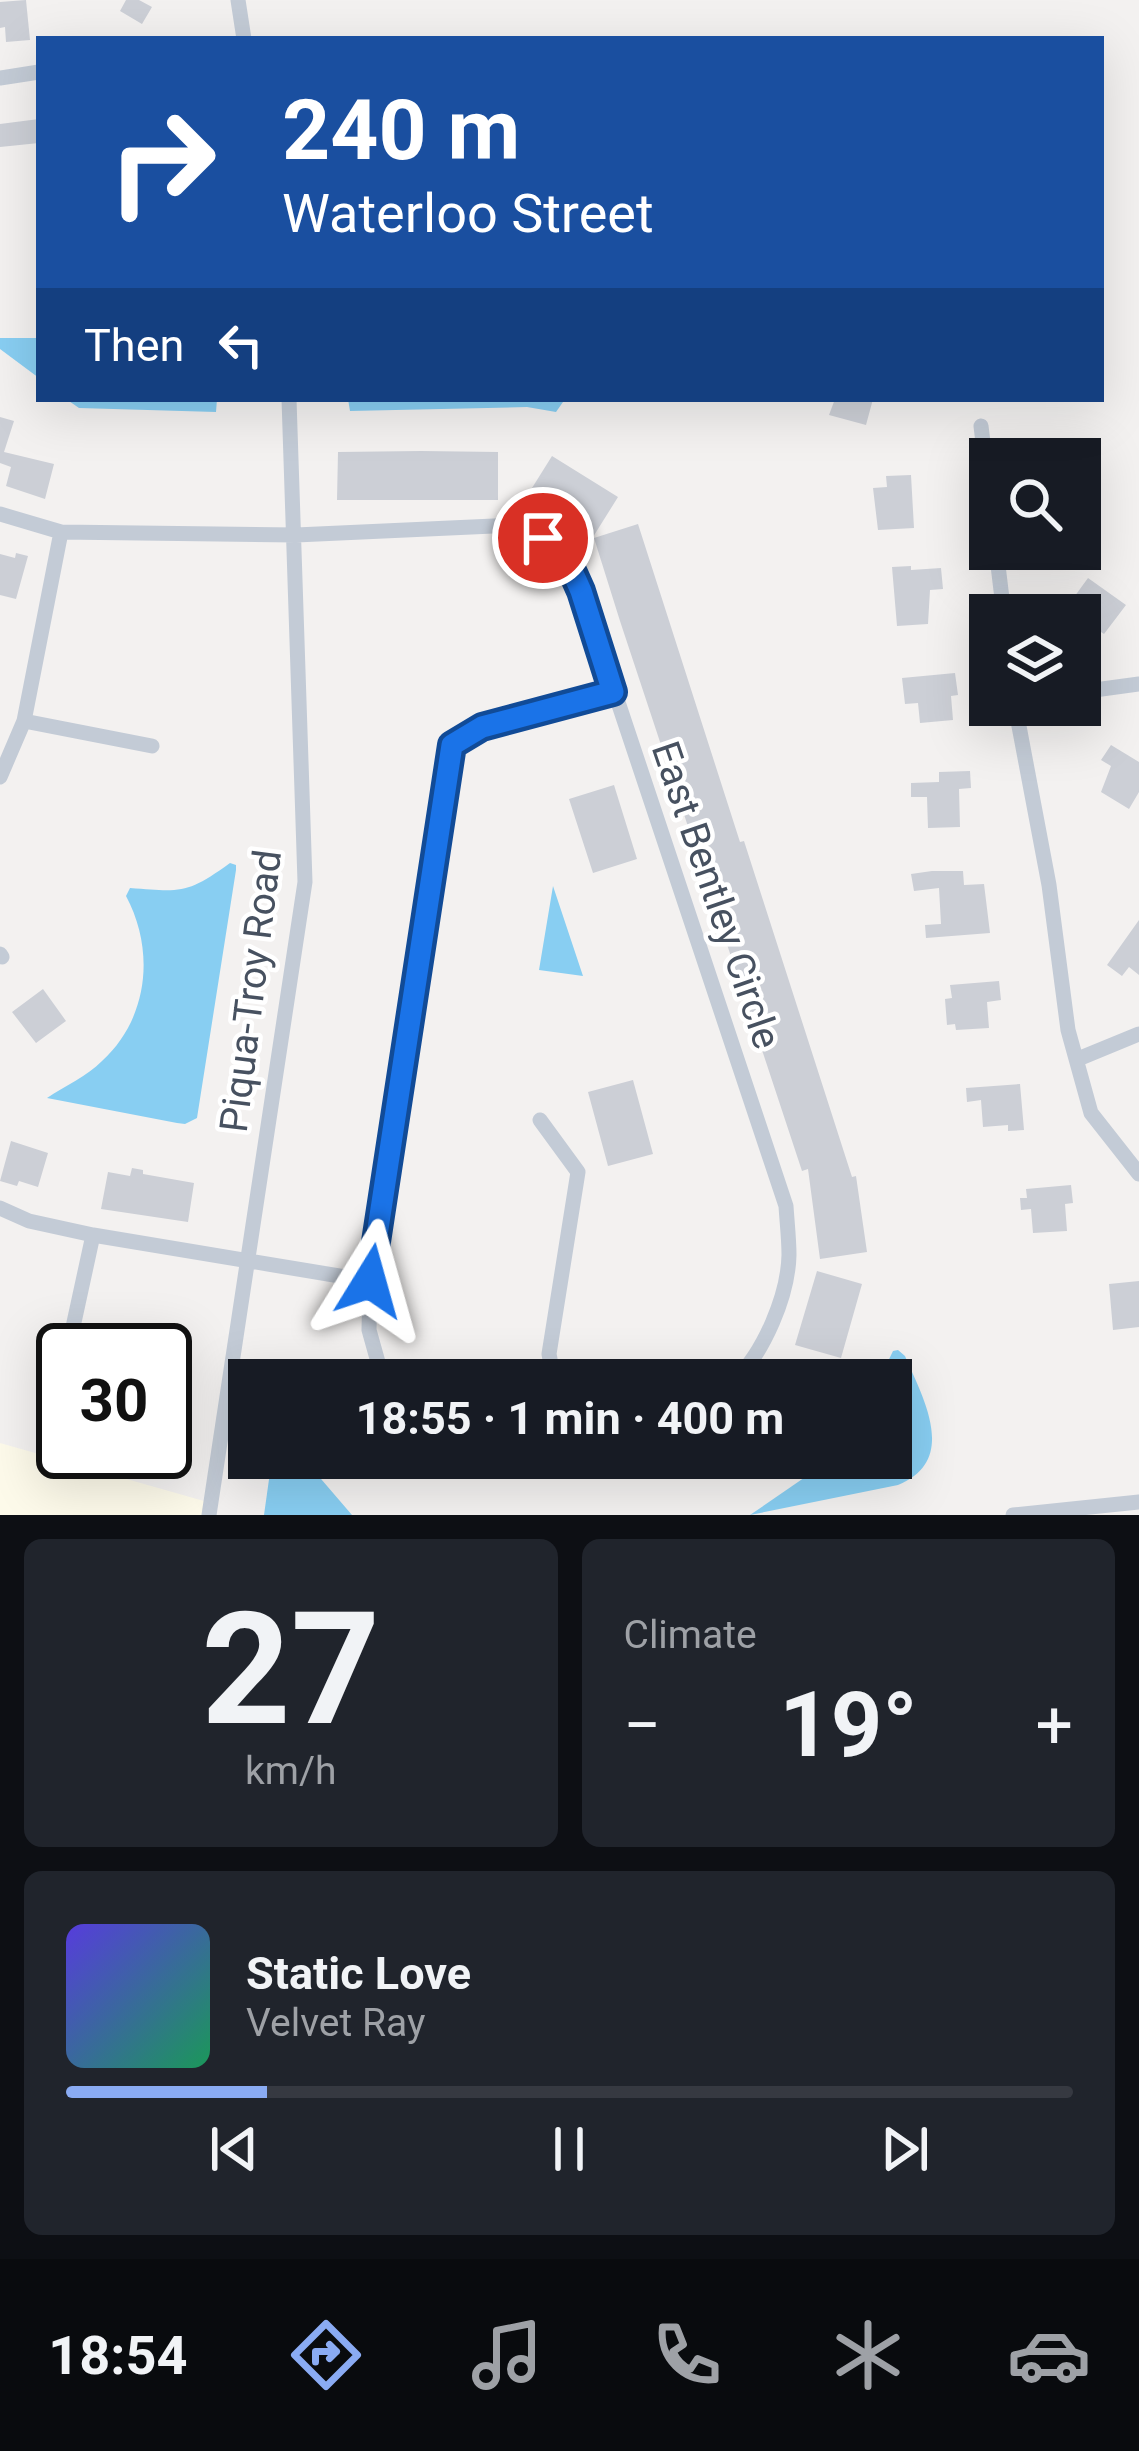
<!DOCTYPE html>
<meta charset="utf-8">
<style>
body{margin:0;font-family:Roboto,sans-serif;background:#20242c;color:#f1f3f6;height:100vh;display:flex;flex-direction:column;font-size:45px;white-space:nowrap}
*{box-sizing:border-box;margin:0}
p{font-size:39px;color:#9ea1a6}
.icon{flex:none;width:66px;height:66px;fill:none;stroke:currentColor;stroke-width:2;stroke-linecap:round;stroke-linejoin:round}
.map{position:relative;height:1515px;overflow:hidden}
.details{display:flex;flex-direction:column;gap:24px;padding:24px;background:#0d0f14;flex:1}
.details>*{flex:none}
.hud{position:absolute;left:36px;top:36px;width:1068px;height:366px;border-radius:0px;box-shadow:0 12px 48px #0002;background:#1a4fa0;color:#fff;overflow:hidden}
.buttons{position:absolute;left:969px;top:438px;display:grid;gap:24px}
.buttons a{display:grid;place-items:center;width:132px;height:132px;border-radius:0px;background:#171b24;box-shadow:0 12px 48px #0002;font-size:60px}
.speed{position:absolute;left:36px;top:1323px;display:flex;gap:24px;font-size:60px;font-weight:700;text-align:center}
.speed>*{display:grid;place-content:center;width:156px;height:156px;border-radius:50%;background:#171b24;box-shadow:0 12px 48px #0002;line-height:1}
.speed .limit{border:6px solid #111;border-radius:18px;background:#fff;color:#111}
.pin{position:absolute;display:grid;place-items:center;width:102px;height:102px;color:#fff;margin:-51px;border:6px solid #fff;border-radius:50%;box-shadow:0 3px 12px #0007}
.me{position:absolute;width:132px;margin:-66px;rotate:8deg;stroke-linejoin:round;filter:drop-shadow(0 0 9px #0008)}
.turn{display:flex;align-items:center;gap:42px;height:252px;padding:0 48px;font-size:54px}
.turn .icon{width:156px;height:156px;stroke-width:2.5}
.turn b{display:block;font-size:84px;line-height:102px}
.then{display:flex;align-items:center;height:114px;padding:0 48px;background:#0003;gap:24px;font-size:45px}
.big{font-size:90px;font-weight:700;line-height:1.1}
.details .card{flex:1;display:flex;flex-direction:column;justify-content:center;gap:18px;min-width:0;padding:0 42px;border-radius:18px;background:#20242c}
.details .dial{align-items:center;gap:0}
.dial b{font-size:156px;line-height:1}
.song{display:flex;align-items:center;gap:36px}
.cover{width:144px;height:144px;border-radius:18px;background:linear-gradient(135deg,hsl(250 70% 55%),hsl(150 70% 35%))}
.played{height:12px;border-radius:6px;background:linear-gradient(90deg,#8aabf3 20%,#363941 20%)}
.keys{display:flex;justify-content:space-around;direction:ltr}
.heat{display:flex;justify-content:space-between;align-items:center;font-size:66px;direction:ltr}
.details .tiles{flex:1;display:grid;gap:24px;grid-template-columns:1fr 1fr}
.card:last-child{grid-column:span 2}
.trip{position:absolute;left:228px;top:1359px;width:684px;height:120px;border-radius:0px;background:#171b24;box-shadow:0 12px 48px #0002;font-weight:700;line-height:120px;text-align:center}
.tabs{display:flex;height:192px;justify-content:space-around;align-items:center;background:#090b0e;color:#9ea1a6}
.tabs .icon{width:84px;height:84px}
.tabs .active{color:#8aabf3}
.tabs b{font-size:54px;color:#f1f3f6}
.map>svg:first-child{display:block}
</style>
<div class="map">
<svg width="1139" height="1515" viewBox="0 0 1139 1515">
<rect width="100%" height="100%" fill="#f3f1f0"/>
<path fill="#fdfaea" d="M0,1443L211,1503L209,1515H0Z"/>
<path fill="#88cef2" d="M0,338H39V378L0,349Z
M66,399H217L216,412L79,408Z
M348,399H562L563,402L556,412L527,407L350,411Z
M230,863L236,865V870L197,1118L185,1124L177,1123L47,1098C65,1086 87,1076 102,1061C149,1018 155,950 126,896L130,888C182,892 187,894 230,863Z
M553,886L583,976L539,970Z
M898,1350L905,1356C923,1398 959,1460 898,1485L750,1515L814,1471L826,1458H891V1380H879L893,1351Z
M272,1458H303L352,1515H264Z"/>
<path fill="#cccfd6" d="M26,0L30,40L6,42L5,27L0,28V2Z
M126,0H139L152,7L142,24L120,11Z
M39,119V143L0,147V124Z
M835,399H873L866,425L829,415Z
M0,417L14,421L4,452L54,464L45,499L6,486L11,467L0,463Z
M1084,444L1085,459H1050L1049,446Z
M421,451L498,452V500H337L338,452Z
M552,456L618,497L593,537L527,496Z
M911,475L914,528L878,530L873,488L887,487L886,476Z
M638,524L740,842L744,841L852,1177L856,1176L867,1252L820,1259L808,1169L802,1171L620,621L594,538Z
M16,553L28,556L16,599L0,595V554L15,558Z
M911,566V570L941,568L943,589L930,590L928,624L897,626L892,567Z
M1088,578L1126,605L1104,634L1098,630L1095,633L1080,622V615H1061Z
M955,673L958,695L951,696L953,720L920,723L918,703L905,704L902,678Z
M1111,745L1139,762V792L1129,809L1101,792L1111,766L1101,760Z
M970,771L971,788L959,789L960,827L928,828L927,797H911V783L939,782V772Z
M614,785L637,859L593,873L569,799Z
M932,871H963L964,885L984,884L990,933L926,938L925,925L941,924L939,888L914,891L911,874Z
M1139,920V975L1129,967L1122,976L1107,965Z
M999,981L1001,1000L987,1002L989,1028L956,1030L955,1024L947,1025L945,999L952,998L950,985Z
M43,989L66,1021L36,1043L12,1012Z
M633,1080L653,1154L608,1166L588,1092Z
M1020,1084L1024,1130L1008,1131V1125L983,1127L981,1100L967,1102L966,1088Z
M11,1141L48,1153L38,1187L19,1181L17,1186L0,1181Z
M132,1168L143,1170V1174L194,1183L188,1222L101,1209L108,1172L130,1176Z
M1071,1185L1073,1203L1065,1204L1067,1231L1033,1233L1031,1209L1021,1210L1020,1198H1027L1026,1189Z
M817,1271L862,1284L841,1358L795,1345Z
M1139,1281V1327L1113,1330L1109,1284Z"/>
<g fill="none" stroke-linecap="round" stroke-linejoin="round">
<path stroke="#c3cbd6" stroke-width="15" d="M238,0L244,39
M0,78L39,72
M981,426L990,500
M0,514L61,532L296,535L517,525C552,543 565,555 581,591L786,1206C787,1222 789,1239 789,1255C788,1296 764,1352 735,1380
M996,549L1004,615
M1080,692L1139,684
M1015,705L1049,885L1068,1030L1091,1113L1139,1174
M24,721L152,746
M0,777L24,721L61,532
M0,954L2,957
M1078,1059L1139,1034
M540,1120L578,1172L549,1354L554,1380
M0,1208L29,1221L93,1235L370,1281L369,1330L383,1380
M370,1281L452,745L482,727L613,692
M68,1350L93,1235
M209,1515L305,882L289,399
M1013,1515L1139,1502"/>
</g>
<g fill="none" stroke-linecap="round" stroke-linejoin="round">
<g stroke="#114b97" stroke-width="30">
<path id="route" d="M370,1281L452,745L482,727L613,692L581,591L568,562L543,538"/>
</g>
<use href="#route" stroke="#1a73e8" stroke-width="21"/>
</g>
<g text-anchor="middle" dominant-baseline="central" stroke-width="9" stroke-linejoin="round" paint-order="stroke">
<g font-size="39" fill="#475160" stroke="#fff">
<text transform="translate(716 895) rotate(71)">East Bentley Circle</text>
<text transform="translate(251 991) rotate(-83)">Piqua-Troy Road</text>
</g>
</g>
</svg>
<div class="buttons">
<a><svg class="icon" aria-label="search" viewBox="0 0 24 24"><circle cx="10" cy="10" r="6"/><path d="M15 15l6 6"/></svg></a>
<a><svg class="icon" aria-label="layers" viewBox="0 0 24 24"><path d="M12 4l9 5-9 5-9-5zM3 14l9 5 9-5"/></svg></a>
</div>
<div class="speed"><div class="limit">30</div></div>
<div class="pin" style="left:543px;top:538px;background:#d93025"><svg class="icon" aria-label="arrive" viewBox="0 0 24 24"><path d="M6 21V4h12l-3 4 3 4H6"/></svg></div>
<svg class="me" style="left:370px;top:1281px" viewBox="-20 -20 40 40"><path d="M0-17L14 15 0 8-14 15z" fill="#1a73e8" stroke="#fff" stroke-width="4"/></svg>
<div class="trip">18:55 · 1 min · 400 m</div>
<div class="hud">
<div class="turn"><svg class="icon" aria-label="right" viewBox="0 0 24 24"><path d="M7 20v-9h11M14 6l5 5-5 5"/></svg><div><b>240 m</b>Waterloo Street</div></div>
<div class="then">Then<svg class="icon" aria-label="left" viewBox="0 0 24 24"><path d="M17 20v-9H6M10 6l-5 5 5 5"/></svg></div>
</div>
</div>
<section class="details">
<div class="tiles">
<div class="card dial"><b>27</b><p>km/h</p></div>
<div class="card"><p>Climate</p>
<div class="heat"><a>−</a><b class="big">19°</b><a>+</a></div>
</div>
<div class="card">
<div class="song"><i class="cover"></i><div><b>Static Love</b><p>Velvet Ray</p></div></div>
<div class="played"></div>
<div class="keys"><svg class="icon" aria-label="previous" viewBox="0 0 24 24"><path d="M18 5L8 12l10 7zM5 5v14"/></svg><svg class="icon" aria-label="pause" viewBox="0 0 24 24"><path d="M8 5v14M16 5v14"/></svg><svg class="icon" aria-label="next" viewBox="0 0 24 24"><path d="M6 5l10 7-10 7zM19 5v14"/></svg></div>
</div>
</div>
</section>
<nav class="tabs">
<b>18:54</b>
<svg class="icon active" aria-label="directions" viewBox="0 0 24 24"><path d="M12 3l9 9-9 9-9-9zM9 14v-3h6M13 9l2 2-2 2"/></svg>
<svg class="icon" aria-label="music" viewBox="0 0 24 24"><path d="M9 18V5l10-2v13"/><circle cx="6" cy="18" r="3"/><circle cx="16" cy="16" r="3"/></svg>
<svg class="icon" aria-label="phone" viewBox="0 0 24 24"><path d="M5 4h4l2 5-3 2q2 4 5 5l2-3 5 2v4C11 20 4 13 5 4z"/></svg>
<svg class="icon" aria-label="climate" viewBox="0 0 24 24"><path d="M12 3v18M4 7l16 10M4 17L20 7"/></svg>
<svg class="icon" aria-label="car" viewBox="0 0 24 24"><path d="M5 17H2v-5l4-1 3-4h7l3 4 3 1v5h-3M9 17h6M6 11h13"/><circle cx="7" cy="17" r="2"/><circle cx="17" cy="17" r="2"/></svg>
</nav>
